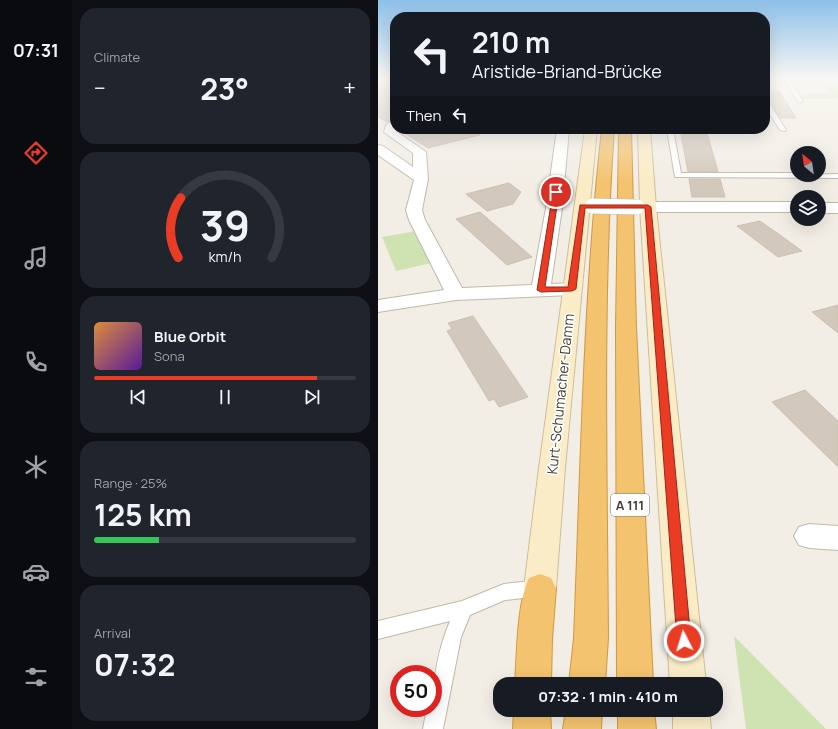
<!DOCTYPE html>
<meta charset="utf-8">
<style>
body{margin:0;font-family:Manrope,sans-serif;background:#20242c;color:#f1f3f6;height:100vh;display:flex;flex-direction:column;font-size:15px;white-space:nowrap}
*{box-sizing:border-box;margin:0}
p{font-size:13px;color:#9ea1a6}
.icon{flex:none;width:22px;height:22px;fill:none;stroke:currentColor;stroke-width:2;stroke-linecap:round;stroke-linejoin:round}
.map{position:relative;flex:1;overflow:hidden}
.drawer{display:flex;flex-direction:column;gap:8px;padding:8px;background:#0d0f14;width:306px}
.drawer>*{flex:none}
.hud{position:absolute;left:12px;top:12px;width:380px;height:122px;border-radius:16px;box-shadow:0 4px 16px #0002;background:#171b24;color:#f1f3f6;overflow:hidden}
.needle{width:26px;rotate:331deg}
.buttons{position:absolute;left:412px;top:146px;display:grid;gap:8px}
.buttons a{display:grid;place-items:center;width:36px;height:36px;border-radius:50%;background:#171b24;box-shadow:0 4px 16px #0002;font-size:20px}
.speed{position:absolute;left:12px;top:665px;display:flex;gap:8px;font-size:20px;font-weight:700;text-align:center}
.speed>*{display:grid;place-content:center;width:52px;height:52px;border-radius:50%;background:#171b24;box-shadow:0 4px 16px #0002;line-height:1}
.speed .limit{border:6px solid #d22;background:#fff;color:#111}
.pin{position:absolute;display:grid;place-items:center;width:34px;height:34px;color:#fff;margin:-17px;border:2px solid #fff;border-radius:50%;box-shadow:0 1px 4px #0007}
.me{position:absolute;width:44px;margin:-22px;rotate:355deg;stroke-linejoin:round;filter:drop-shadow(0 0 3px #0008)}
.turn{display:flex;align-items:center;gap:14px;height:84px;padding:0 16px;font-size:18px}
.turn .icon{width:52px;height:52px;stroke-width:2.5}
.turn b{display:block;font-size:28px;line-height:34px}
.then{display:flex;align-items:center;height:38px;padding:0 16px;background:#0003;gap:8px;font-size:15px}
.big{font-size:30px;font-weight:700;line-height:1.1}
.drawer .tile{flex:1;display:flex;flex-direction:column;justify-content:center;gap:6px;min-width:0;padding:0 14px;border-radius:16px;background:#20242c}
.drawer .dial{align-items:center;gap:0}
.dial svg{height:104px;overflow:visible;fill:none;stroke:#363941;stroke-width:7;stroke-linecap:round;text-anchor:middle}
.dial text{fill:#f1f3f6;stroke:none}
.song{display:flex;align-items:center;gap:12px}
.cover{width:48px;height:48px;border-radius:6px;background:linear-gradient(135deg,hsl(30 70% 55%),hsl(270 70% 35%))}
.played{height:4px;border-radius:2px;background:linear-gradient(90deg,#ea3c25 85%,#363941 85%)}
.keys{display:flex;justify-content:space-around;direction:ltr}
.heat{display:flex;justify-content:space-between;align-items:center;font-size:22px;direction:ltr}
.charge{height:6px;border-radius:3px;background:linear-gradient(90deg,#34c759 25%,#363941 0)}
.trip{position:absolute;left:115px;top:677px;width:230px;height:40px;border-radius:16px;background:#171b24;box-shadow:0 4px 16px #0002;font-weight:700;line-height:40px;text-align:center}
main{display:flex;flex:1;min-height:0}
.menu{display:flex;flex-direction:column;width:72px;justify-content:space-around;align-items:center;background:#090b0e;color:#9ea1a6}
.menu .icon{width:28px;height:28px}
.menu .selected{color:#ea3c25}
.menu b{font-size:18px;color:#f1f3f6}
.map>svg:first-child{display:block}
</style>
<main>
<nav class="menu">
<b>07:31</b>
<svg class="icon selected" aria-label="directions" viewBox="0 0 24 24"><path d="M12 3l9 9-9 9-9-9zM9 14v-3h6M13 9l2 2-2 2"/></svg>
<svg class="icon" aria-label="music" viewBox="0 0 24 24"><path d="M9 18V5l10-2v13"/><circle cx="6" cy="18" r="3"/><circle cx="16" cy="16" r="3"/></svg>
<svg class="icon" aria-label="phone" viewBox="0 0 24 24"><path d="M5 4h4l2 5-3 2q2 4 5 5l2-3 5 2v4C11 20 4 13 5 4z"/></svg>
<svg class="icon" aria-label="climate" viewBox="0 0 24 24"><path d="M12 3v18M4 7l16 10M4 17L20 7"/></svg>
<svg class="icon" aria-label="car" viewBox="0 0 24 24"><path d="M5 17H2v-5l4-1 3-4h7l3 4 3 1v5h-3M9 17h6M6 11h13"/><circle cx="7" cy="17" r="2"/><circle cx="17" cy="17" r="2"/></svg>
<svg class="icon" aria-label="filters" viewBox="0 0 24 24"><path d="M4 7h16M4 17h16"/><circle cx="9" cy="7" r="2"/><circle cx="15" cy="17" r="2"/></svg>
</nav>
<section class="drawer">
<div class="tile"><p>Climate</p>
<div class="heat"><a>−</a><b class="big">23°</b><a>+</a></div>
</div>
<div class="tile dial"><svg viewBox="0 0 100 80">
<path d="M14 69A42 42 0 1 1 86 69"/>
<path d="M14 69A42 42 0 0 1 16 23" stroke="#ea3c25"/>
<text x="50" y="56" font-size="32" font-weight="700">39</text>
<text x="50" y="72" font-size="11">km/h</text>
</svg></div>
<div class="tile">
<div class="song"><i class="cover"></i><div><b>Blue Orbit</b><p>Sona</p></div></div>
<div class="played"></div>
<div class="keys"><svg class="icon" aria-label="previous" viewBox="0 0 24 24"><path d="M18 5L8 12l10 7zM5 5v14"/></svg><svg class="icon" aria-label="pause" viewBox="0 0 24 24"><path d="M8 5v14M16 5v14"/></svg><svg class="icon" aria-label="next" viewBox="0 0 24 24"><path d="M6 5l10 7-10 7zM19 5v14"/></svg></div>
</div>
<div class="tile"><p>Range · 25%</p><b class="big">125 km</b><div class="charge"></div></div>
<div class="tile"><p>Arrival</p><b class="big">07:32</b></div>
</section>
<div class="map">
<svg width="460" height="729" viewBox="0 0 460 729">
<rect width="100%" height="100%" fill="#f2eee6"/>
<path fill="#cee3b1" d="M442,79L460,81V99H423L421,96L429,95L428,93H453Z
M38,231L54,263L18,271L4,237Z
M356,636L448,729H368Z"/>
<path fill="#d2c9bc" stroke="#ccc0b0" d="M17,85V119L9,122L0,117V88Z
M387,92H402L418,118H402L390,99L387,98Z
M20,129H101L102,135L50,148Z
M302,129H328L340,172H310Z
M311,179H342L347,197H314Z
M131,183L143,192L135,204L109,211L88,194Z
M102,212L154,257L129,265L78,219Z
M382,221L402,235L424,251L400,257L359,226Z
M460,305V333L434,312Z
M95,316L150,397L121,407L116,399L111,401L69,331L74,329L70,323Z
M427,390L460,421V467L394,402Z"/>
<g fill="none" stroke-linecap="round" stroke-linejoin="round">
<g stroke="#bfb8ac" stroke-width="2">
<path id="lane" d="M406,79H411L425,101L424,102H420Z
M387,99L389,100L408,130L407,131L402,130L387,106Z
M289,129H295L303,173H419V175L460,174V178L297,177Z
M162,580L168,583L171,588L168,593L162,596L127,600L92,615L83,637L65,729H45L49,708H55C55,677 60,650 72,621L0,639V621L84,601L126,584Z"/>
</g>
<g stroke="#bfb8ac" stroke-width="2">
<path id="street" d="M17,120L18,131L48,152L50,179L44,210L47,220L84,288L154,285L168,208L179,129H191L184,208L173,284L194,283L201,285L203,289L201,293L194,295L78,300L0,312V300L66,290L31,220L28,210L36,180L0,155V145L5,146L35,167V153L6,132L8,125Z
M259,202H419V212H259L254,210L251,207L254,204Z
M441,203H460V213H441Z
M431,524L460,526V550L431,548L421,545L416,536L421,527Z"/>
</g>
<g stroke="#cebe98" stroke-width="2">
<path id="secondary" d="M207,129H219L187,468L178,588L173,598L162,602L151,598L146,588L161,468Z
M260,129H272L278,207L328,684H292L262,207Z
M295,710H331L333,729H295Z"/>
</g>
<g stroke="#d19740" stroke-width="2">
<path id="highway" d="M224,129H236C224,298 229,468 230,638L227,684H191L196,638C203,468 205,298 224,129Z
M241,129H253L258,327L275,684H239L238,327Z
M162,574L173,578L178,588L174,639L173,684H137C139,655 139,603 151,578Z
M136,710H172L173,729H135Z
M188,710H224L223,729H185Z
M240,710H276L278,729H240Z"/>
</g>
<use href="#lane" fill="#fff" fill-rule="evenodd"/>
<use href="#street" fill="#fff" fill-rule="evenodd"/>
<use href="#secondary" fill="#faecc7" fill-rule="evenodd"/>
<use href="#highway" fill="#f3c36f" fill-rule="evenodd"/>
<g stroke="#bfb8ac" stroke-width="16" stroke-linecap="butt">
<path id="street-bridge" d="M215,206L259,207"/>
</g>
<use href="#street-bridge" stroke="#fff" stroke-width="15"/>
</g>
<linearGradient id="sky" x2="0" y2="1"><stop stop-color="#8dc0e9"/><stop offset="0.43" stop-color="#f9f7f4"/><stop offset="1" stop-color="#f9f7f4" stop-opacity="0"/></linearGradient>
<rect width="460" height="182" fill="url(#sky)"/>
<path fill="#ea3c25" stroke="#982718" d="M178,190L181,192L167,287H190L202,205H270L273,207L313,641L311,646L306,648L301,646L299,641L267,208H207L198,289L194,291L163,292L159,290L175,192Z"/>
<g text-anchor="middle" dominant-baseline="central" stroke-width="3" stroke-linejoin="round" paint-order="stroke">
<rect fill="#fff" stroke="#7c7872" stroke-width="1" x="233" y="494" width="38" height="22" rx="3"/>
<g font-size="13" font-weight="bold" fill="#443e36">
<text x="252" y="505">A 111</text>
</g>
<g font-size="14" fill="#443e36" stroke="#fff">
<text transform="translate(182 394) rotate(-84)">Kurt-Schumacher-Damm</text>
</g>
</g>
</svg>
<div class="buttons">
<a><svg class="needle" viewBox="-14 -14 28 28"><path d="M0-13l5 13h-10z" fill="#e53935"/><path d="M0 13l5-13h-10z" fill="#9ea1a6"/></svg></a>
<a><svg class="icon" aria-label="layers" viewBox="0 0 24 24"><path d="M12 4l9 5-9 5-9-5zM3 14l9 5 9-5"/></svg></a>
</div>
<div class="speed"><div class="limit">50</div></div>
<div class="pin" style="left:178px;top:192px;background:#d93025"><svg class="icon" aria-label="arrive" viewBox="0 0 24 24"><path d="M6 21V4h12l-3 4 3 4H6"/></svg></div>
<svg class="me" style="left:306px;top:641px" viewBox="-20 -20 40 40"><circle r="17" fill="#ea3c25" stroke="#fff" stroke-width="3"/><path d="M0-11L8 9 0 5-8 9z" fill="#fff"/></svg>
<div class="trip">07:32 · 1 min · 410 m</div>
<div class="hud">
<div class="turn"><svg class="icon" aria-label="left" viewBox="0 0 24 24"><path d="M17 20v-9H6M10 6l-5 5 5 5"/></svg><div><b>210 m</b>Aristide-Briand-Brücke</div></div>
<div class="then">Then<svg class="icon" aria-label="left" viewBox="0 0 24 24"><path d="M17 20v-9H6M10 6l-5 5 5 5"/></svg></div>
</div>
</div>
</main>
